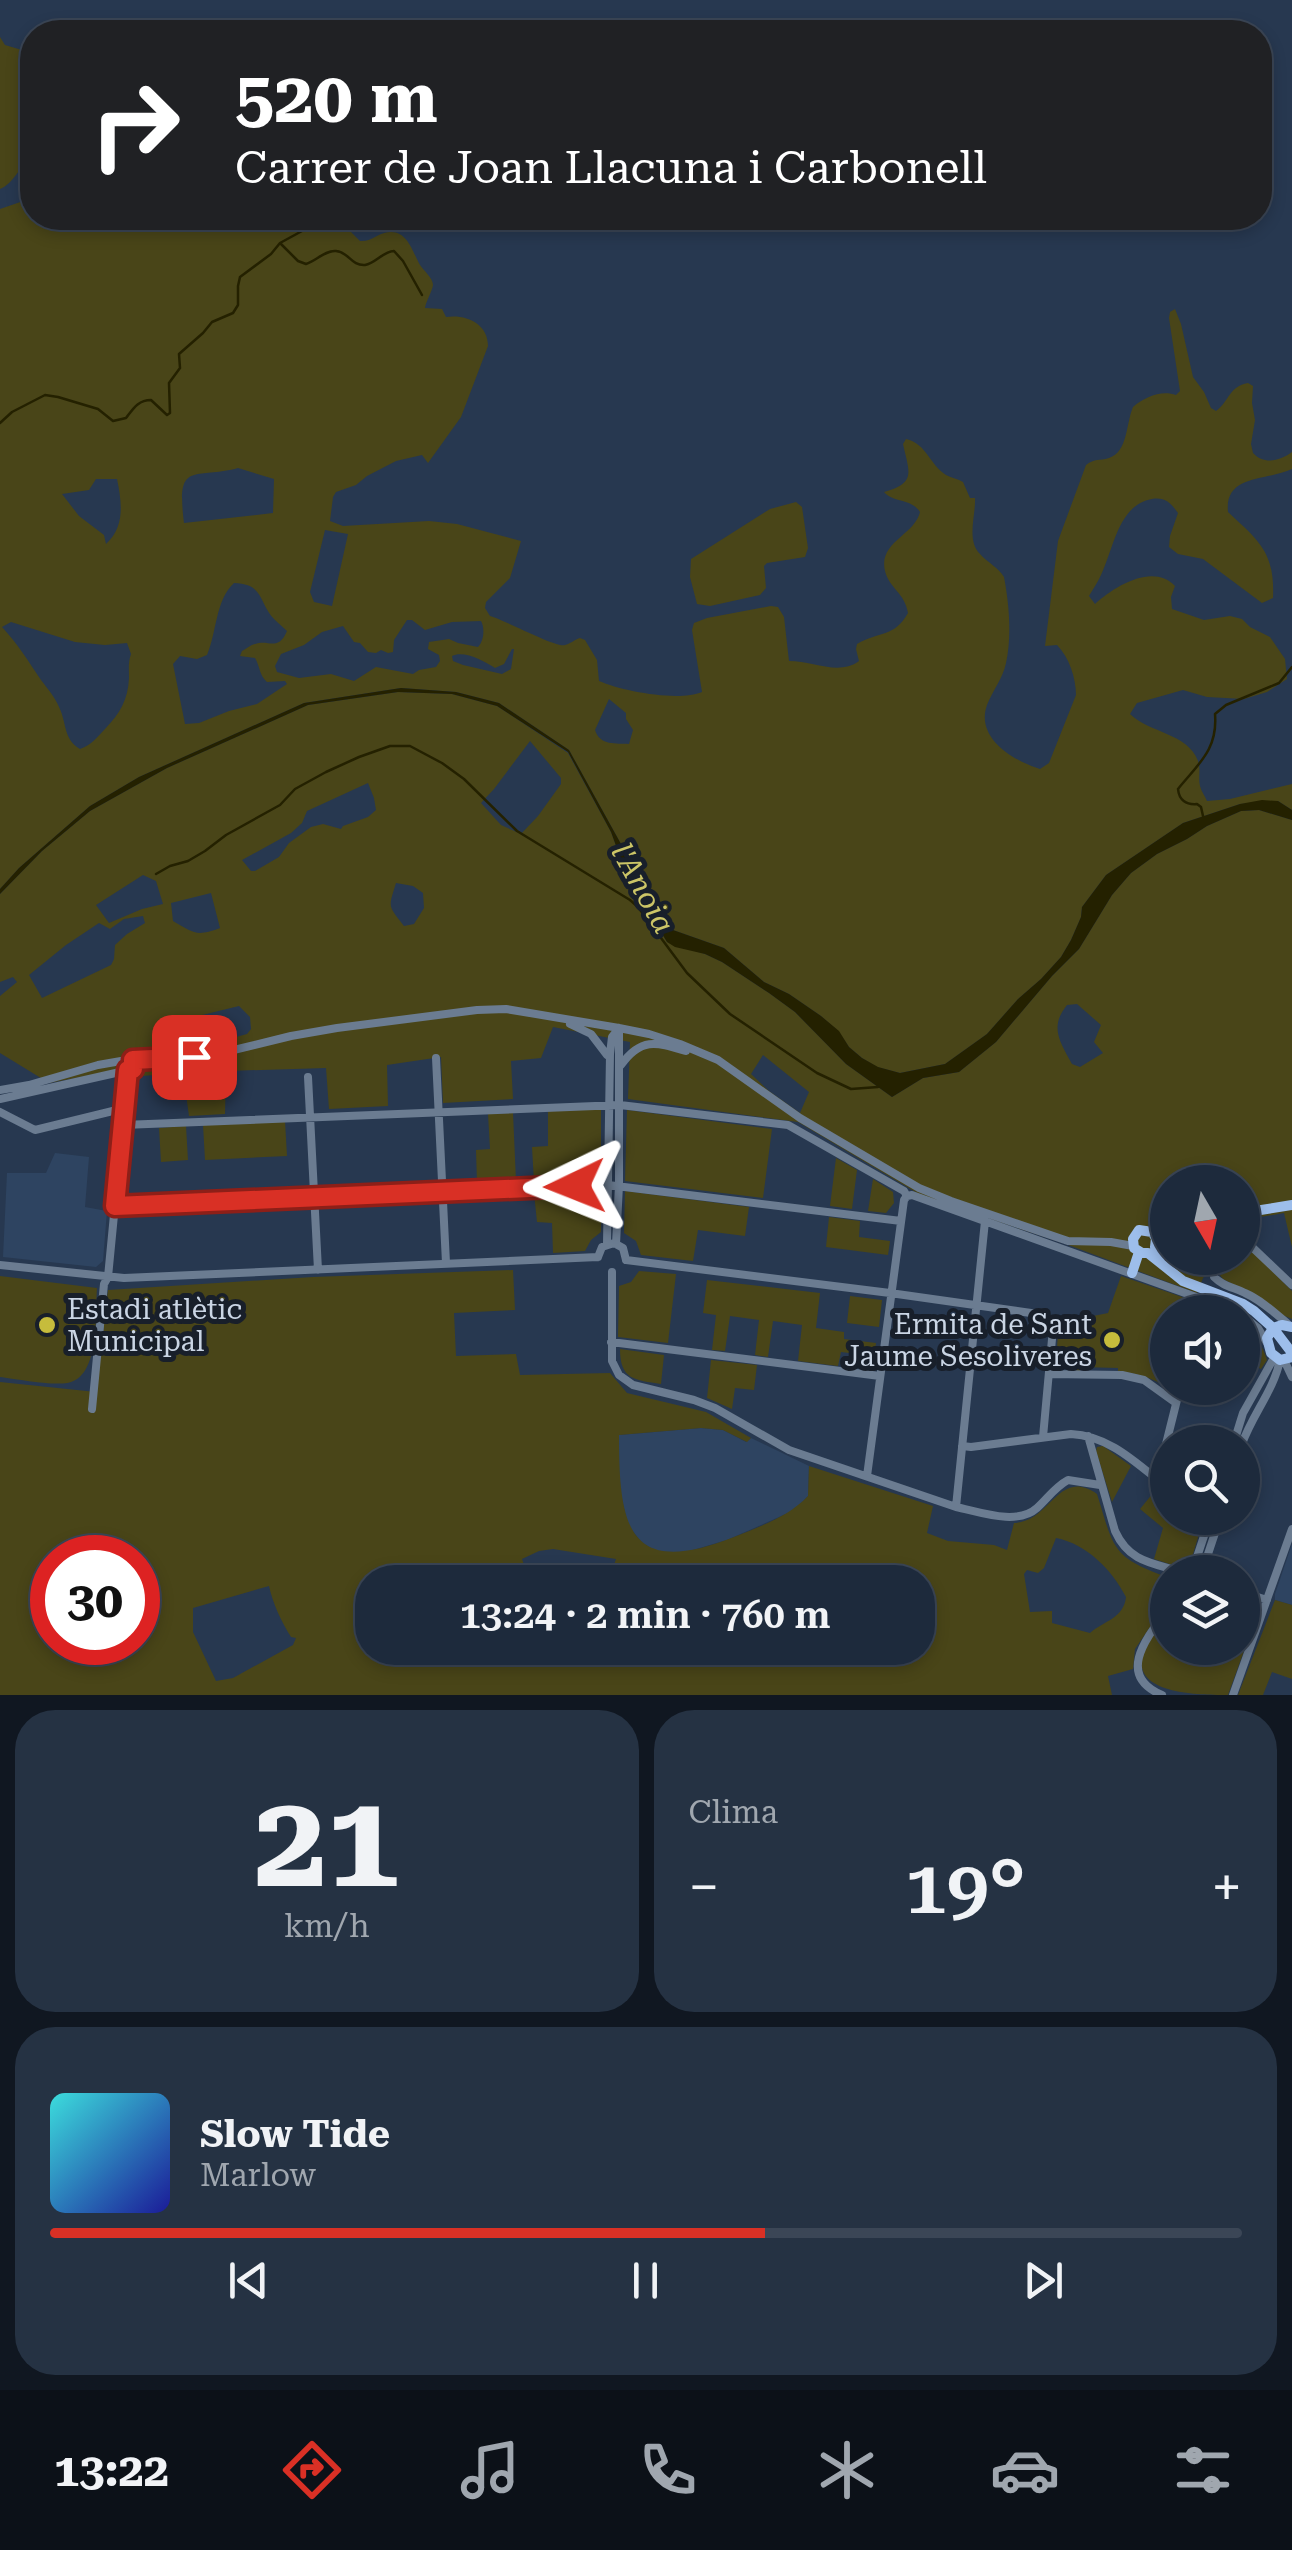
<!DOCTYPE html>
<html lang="es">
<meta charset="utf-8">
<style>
body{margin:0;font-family:"Roboto Serif",serif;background:#253243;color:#f1f3f6;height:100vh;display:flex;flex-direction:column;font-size:38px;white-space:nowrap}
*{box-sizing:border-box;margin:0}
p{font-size:32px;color:#a0a7af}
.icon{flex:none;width:55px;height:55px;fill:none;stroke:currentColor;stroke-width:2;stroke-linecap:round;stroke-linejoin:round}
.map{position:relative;height:1695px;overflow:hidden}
.drawer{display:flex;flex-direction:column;gap:15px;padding:15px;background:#101721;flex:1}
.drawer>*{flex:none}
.guide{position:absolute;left:20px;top:20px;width:1252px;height:210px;border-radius:40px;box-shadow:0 5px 15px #0003,0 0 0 2px #3b4656;background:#202124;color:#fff;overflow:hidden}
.needle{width:65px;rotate:171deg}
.controls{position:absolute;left:1150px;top:1165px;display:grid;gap:20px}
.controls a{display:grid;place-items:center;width:110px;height:110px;border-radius:50%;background:#1d2a3c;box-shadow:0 5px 15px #0003,0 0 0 2px #3b4656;font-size:50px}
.speed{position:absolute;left:30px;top:1535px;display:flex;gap:20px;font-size:50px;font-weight:700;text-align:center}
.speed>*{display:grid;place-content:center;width:130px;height:130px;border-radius:50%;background:#1d2a3c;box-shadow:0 5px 15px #0003,0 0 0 2px #3b4656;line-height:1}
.speed .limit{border:15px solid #d22;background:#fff;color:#111}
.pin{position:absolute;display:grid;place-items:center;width:85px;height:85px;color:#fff;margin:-42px;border-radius:20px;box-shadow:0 5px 15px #0006}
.me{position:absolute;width:110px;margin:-55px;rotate:268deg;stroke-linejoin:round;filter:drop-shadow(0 0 8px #0008)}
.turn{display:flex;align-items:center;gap:35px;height:210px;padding:0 50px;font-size:45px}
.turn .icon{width:130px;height:130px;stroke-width:2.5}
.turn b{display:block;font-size:70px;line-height:85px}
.big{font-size:75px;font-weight:600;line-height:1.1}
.drawer .widget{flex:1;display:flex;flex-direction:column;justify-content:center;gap:15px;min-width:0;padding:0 35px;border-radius:40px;background:#253243}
.drawer .dial{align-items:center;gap:0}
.dial b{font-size:130px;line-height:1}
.song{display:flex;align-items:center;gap:30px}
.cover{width:120px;height:120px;border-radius:15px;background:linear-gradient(135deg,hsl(180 70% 55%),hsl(240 70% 35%))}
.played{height:10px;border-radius:5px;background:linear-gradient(90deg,#d93025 60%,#3b4656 60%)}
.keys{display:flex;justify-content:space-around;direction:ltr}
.heat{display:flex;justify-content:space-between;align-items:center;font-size:55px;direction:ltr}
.drawer .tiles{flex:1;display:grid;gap:15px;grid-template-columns:1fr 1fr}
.widget:last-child{grid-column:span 2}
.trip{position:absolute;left:355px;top:1565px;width:580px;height:100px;border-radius:40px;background:#1d2a3c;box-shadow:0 5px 15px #0003,0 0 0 2px #3b4656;font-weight:600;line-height:100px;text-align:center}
.tab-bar{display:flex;height:160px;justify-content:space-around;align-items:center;background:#0c1118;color:#a0a7af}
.tab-bar .icon{width:70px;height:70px}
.tab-bar .on{color:#d93025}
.tab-bar b{font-size:45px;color:#f1f3f6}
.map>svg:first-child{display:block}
</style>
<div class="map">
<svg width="1292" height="1695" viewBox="0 0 1292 1695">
<rect width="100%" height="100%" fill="#273850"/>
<path fill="#2e4461" d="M55,1153L89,1157L85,1207L107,1211L103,1261L96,1267L3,1257L7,1173H46Z
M701,1428L723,1430L746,1442L751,1438L809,1466L808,1496L795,1510L727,1540L686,1552H658L642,1543L628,1525L619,1487V1435Z
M1292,1544V1605L1275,1600V1594Z"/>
<path fill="#494518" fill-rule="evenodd" d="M0,37L5,45L32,53V159C18,166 15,183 0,189Z
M32,198V218H349L348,229L360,241C372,242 379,232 390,232C408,231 413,253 420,265C424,271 433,278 433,285C432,292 426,301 425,308L442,309L446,317C467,314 488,324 488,346L461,417L428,463L422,455L396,461L367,476L356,485L336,492L333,497L330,521L343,526L429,521L457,524L521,541L510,578L486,602L485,608L490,616C505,620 556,648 565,645C570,644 574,640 580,638L585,640L597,660L599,681C622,691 678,702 702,692L692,630L694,623L707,618L771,606L778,607L784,617L789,661C813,661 839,676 859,661L856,649L857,644C879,631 894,638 908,613C905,593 889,588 885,571C878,542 915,535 920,512C911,498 893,503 884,492C917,483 909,472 903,444L906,439C927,444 929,464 946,475C952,478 958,479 963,482L970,498H975C976,515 966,540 980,554C988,563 998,567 1004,577C1009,603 1012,636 1006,663C1003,678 993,690 987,705C975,738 1014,761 1040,769L1049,763L1076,695C1076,678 1069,657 1057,645L1045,646L1058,541L1086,465C1095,458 1099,461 1109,458C1128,452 1126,423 1133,407C1145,397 1161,390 1176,395L1180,391L1169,318L1170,312L1175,309L1181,324L1193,377L1204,392L1211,408L1216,411C1229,402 1229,386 1248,383L1253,386L1252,403L1255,420L1251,444L1253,453C1264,465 1280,461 1292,452V469C1267,481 1224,474 1228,512C1259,541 1275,552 1273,598L1262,603L1203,559L1178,554L1169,547L1170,536L1178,513C1171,503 1165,497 1152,499C1118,505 1114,548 1101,575C1098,582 1093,589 1089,596L1095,604C1115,586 1153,563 1175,586L1171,597L1172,609L1204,620L1230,616L1242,619L1250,627L1270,637L1285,659L1287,679L1267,692L1244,699L1207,697L1183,690L1137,703L1130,714C1149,733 1188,733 1198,761C1201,769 1198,778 1200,786C1201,791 1205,796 1207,801L1230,799L1292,784V810L1278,801L1240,804L1183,823L1106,875L1082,907L1081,917L1071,940L1061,957L1041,979L1018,999L987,1034L945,1064L900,1073L877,1067L862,1058L849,1047L838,1031L821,1016L789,994L764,982L724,948L673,930L621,844L569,750L499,703L456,692L401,688L304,703L139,777L90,806L19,868L0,889V209ZM238,468L274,479L273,513L184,523C176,459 194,480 238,468ZM96,479H117C122,503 125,527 106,544L104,535L79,516L62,494L89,490ZM325,530L348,534L332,606L314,602L310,592ZM234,583C265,584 258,603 275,620C279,624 283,627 287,631C278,652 269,639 255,644C250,645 246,649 242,651L240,656L255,658C260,666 259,675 267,682L285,681L287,684L257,704L229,711L199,723L185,724L173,664L180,656L197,659L207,655C217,632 215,601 234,583ZM407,620H412L425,630L452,622L481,621C485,628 484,641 478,647L458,643L449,639L429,642L428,649L439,655L440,661L436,667L419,670L413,674L376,667L354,681L331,674L299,678L277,672L275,666L281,654L304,645L322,632L343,626L354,642L360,643L368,652L376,653L381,650L388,653L393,652L394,640ZM11,622L75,642L105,645L127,643L131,654C128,663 129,668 129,678C128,700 120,713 105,729C97,737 92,745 80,749C63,739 67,723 59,707C55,697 47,688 41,680C29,662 17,643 2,627ZM512,649H514L511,669L502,674L463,665L453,661L452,656C464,650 484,661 495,668L504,664ZM609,699L626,713V719L633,730L629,744C616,743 600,746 595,730Z
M796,502L802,507L808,548L805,557L767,563L764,566L766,588L760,595L710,606L697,604L690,577L691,559L770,509Z
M398,692L452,694L497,706L568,753L611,832L627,876L667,942L705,954L722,962L769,993L795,1012L846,1064L892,1097L923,1078L959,1072L996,1042L1052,976L1079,949L1112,895L1131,873L1157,854L1187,839L1207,826L1241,811L1259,810L1292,820V1247L1284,1213L1243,1220L1242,1182H1168V1258H1220L1203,1278L1197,1293L1063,1243L924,1197L798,1122L628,1099L630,1042L553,1027L541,1058L511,1061L513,1099L443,1103L441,1057L387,1065L388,1106L329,1109L326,1068L226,1071L225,1114L189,1116L183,1073L141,1076L139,1066L49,1083L0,1053V996L17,982L13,977L0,982V894L42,851L90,811L167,768L308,705ZM530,741L561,778V784L538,816L521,834L501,825L481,803L494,789ZM368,783L374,798L376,810L368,817L343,826L341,829L323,824L311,827L289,843L279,857L255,871H251L242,860L291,833L302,823L307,811ZM143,875L156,881L163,904L142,909L109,923L96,905ZM396,883L413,886L423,893L424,908L414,924L404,926C388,905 388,909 396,883ZM211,893L220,928C196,937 194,933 173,921L171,903ZM143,916L145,923L127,934L115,945L114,959L111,965L42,998L29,975L66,945L99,923L110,929L124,919ZM1077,1004L1101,1025L1094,1042L1103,1053L1080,1067L1072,1064C1060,1042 1049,1027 1067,1005ZM239,1006L250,1017L251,1029L247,1034L236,1037V1044L190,1051C189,1032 174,1035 159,1029L174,1027L190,1018ZM763,1055L809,1092L800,1113L769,1091L751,1074Z
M601,1109V1178L534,1182L532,1147L548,1146V1110Z
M627,1110L772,1129L763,1198L625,1181Z
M513,1113L516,1181L477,1183L476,1150L490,1149L488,1114Z
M285,1121L287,1156L205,1160L203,1125Z
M186,1126L188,1160L161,1162L159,1128Z
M836,1158L857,1170L852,1209L830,1206Z
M873,1179L893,1192L894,1203L886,1213L868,1211Z
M602,1189L601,1232L591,1240L585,1251L553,1253L552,1223L537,1222L534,1193Z
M625,1191L749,1207L745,1236L698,1230L693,1261L641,1255L636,1241L624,1233Z
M829,1217L860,1221L859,1237L890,1241L888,1255L826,1247Z
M1243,1249L1251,1250L1292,1291V1319L1275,1312L1258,1297L1223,1279L1219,1274L1232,1258H1242Z
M513,1270L515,1310L454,1313L456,1356L516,1354L520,1375L610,1373L627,1393L706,1412L751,1438L747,1442L723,1430L701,1428L619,1435C619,1527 628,1579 734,1537C761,1526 788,1517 808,1496L809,1466L933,1506L927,1533L948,1541L994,1545L1007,1550L1014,1523C1051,1522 1058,1467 1097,1494C1114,1548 1111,1557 1167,1577V1602L1135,1649L1133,1669L1108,1676L1112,1695H0V1382L96,1392L108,1290L313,1277ZM1056,1538C1087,1544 1112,1570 1126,1597C1124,1618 1104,1621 1090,1633L1052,1623V1611L1030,1612L1024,1574L1027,1570L1038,1573L1044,1568ZM553,1549L616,1559L613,1568L597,1582H918V1648H372V1582H530L522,1559L539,1551ZM52,1558H138V1642H52ZM269,1586C273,1604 281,1621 291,1637L296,1638L293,1645L233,1678L216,1681L193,1632V1608Z
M639,1271L676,1274L668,1343L618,1337L619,1286L631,1282Z
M0,1276L97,1288C95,1313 100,1373 71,1382C59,1387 16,1379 0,1377Z
M1121,1276L1188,1299L1190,1312H1168V1388H1173L1172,1391C1154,1378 1140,1374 1118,1371V1368L1081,1367L1080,1371L1058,1368L1056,1359L1059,1323L1108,1313Z
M707,1280L820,1293L816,1328L844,1332V1339L876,1343L874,1356L841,1352L838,1366L798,1361L802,1325L773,1321L768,1357L755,1355L759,1320L730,1316L725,1351L712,1350L716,1315L703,1313Z
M850,1296L882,1300L879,1327L847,1323Z
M1242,1322C1253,1328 1264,1349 1267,1360L1261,1369L1243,1360Z
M620,1349L664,1355L661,1384C635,1380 620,1380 620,1349Z
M711,1360L757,1365L754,1390L735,1388L732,1409L707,1398Z
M1103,1446L1131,1466L1112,1502L1096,1451L1097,1447Z
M1158,1487L1167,1494L1168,1518H1197L1202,1524L1190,1564L1182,1568L1154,1559L1163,1528L1140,1509Z
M1275,1600L1292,1605V1679L1272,1672L1263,1695H1238Z
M1167,1617L1168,1648H1242L1243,1635L1249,1637L1228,1695C1201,1695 1127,1695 1144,1651C1149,1639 1160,1628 1167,1617Z"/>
<path fill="#242100" d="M401,688L456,692L499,703L569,750L621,844L673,930L724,948L764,982L789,994L821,1016L839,1031L849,1047L862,1058L878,1067L900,1073L945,1064L987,1034L1018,999L1041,979L1061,957L1071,940L1081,917L1082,907L1106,875L1183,823L1240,804L1262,800L1278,801L1292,810V820L1259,810L1241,811L1207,826L1187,839L1157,854L1131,873L1112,895L1079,949L1052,976L996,1042L959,1072L923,1078L892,1097L846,1064L795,1012L769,993L722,962L705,954L675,947L667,942L627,876L611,832L568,752L497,706L452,694L398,692L308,705L167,768L90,811L42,851L0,894V889L19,868L90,806L139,777L304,703Z"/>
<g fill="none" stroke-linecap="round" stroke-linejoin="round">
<path stroke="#242100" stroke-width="2.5" d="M281,244L298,261L306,264C316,261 325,250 336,251C349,252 351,266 365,265C376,263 382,252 394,251L403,261L422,295
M0,423L12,412L45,395L58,397L98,409L113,421L126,418C133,409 138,400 151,400L167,415L170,413L169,383L180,368L179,354L203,333L212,322L233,313L238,305V286L240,277L271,254L280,243L302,231L317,218
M1203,816L1201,807L1197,804C1186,805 1179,800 1178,789C1198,764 1218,750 1215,714L1226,705L1279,683L1292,667
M156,874L170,866L188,861L205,851L226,835L280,805L295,789L326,772L359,757L390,746H410L442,763L464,779L517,831L630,900L638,907L687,973L730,1014L817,1073L851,1089L878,1087"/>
<path stroke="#6b7c91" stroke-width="8" d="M570,1024L591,1034L607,1055
M436,1058L446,1263
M621,1065C641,1037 656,1042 686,1051
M308,1077L318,1270
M0,1090L29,1085L98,1065L121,1061L213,1055L291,1036L337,1028L477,1010L506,1009L619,1028L649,1034L680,1044L718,1060L800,1118L919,1188L951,1201L1068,1241L1111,1242L1133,1246
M0,1099L120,1072L124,1069
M0,1112L35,1130L125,1108
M123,1125L620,1105L788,1125L904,1191L907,1196L912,1195L1238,1312
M115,1206L608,1185L901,1221
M607,1244L610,1054L612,1037L619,1028
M616,1244L619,1185V1028
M1242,1244L1252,1247L1292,1285
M598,1257L602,1247L614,1243L623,1248L626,1260
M1225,1258L1214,1269V1277C1224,1287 1233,1287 1245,1293C1261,1300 1275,1313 1288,1324
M626,1260L890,1293L1038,1314L1046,1318L1053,1328L1043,1437
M0,1265L124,1278L598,1257
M612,1272V1361L619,1375L633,1385L694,1400L715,1408L789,1450L956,1507C980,1512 1017,1526 1037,1508C1048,1498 1055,1487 1068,1480L1100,1485
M1197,1312L1200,1298
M1242,1315L1258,1328L1267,1343
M611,1342L880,1376
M1284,1360L1292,1377
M1049,1374L1122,1375L1144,1380L1176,1403
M92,1409L104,1284L108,1277L128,1070
M1088,1436L1115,1531C1129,1562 1152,1563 1182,1572
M1234,1442L1243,1413L1275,1356
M1242,1444C1252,1415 1274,1390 1280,1360
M962,1446L971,1447L1071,1434C1111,1436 1138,1465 1168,1488
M867,1476L904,1200L907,1196
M1157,1480L1180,1388
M956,1507L985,1221
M1192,1572L1210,1518
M1202,1572L1220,1518
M1242,1592L1267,1600
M1162,1695C1114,1675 1149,1635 1168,1609
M1233,1695L1292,1529"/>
<path stroke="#9dbeeb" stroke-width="10" d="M1242,1213L1292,1205
M1168,1229L1152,1232L1139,1230L1133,1239L1134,1248L1142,1253H1148L1183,1281L1243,1304L1254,1311L1273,1328L1292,1353
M1152,1232L1156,1238L1155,1247L1161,1263
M1132,1273L1139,1252
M1273,1328L1267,1338L1271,1353L1280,1360L1292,1357
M1273,1328L1282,1325L1292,1327"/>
</g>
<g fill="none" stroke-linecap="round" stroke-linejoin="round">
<g stroke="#8d1f18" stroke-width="25">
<path id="route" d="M194,1057L133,1060V1069L128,1070L115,1206L575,1186"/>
</g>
<use href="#route" stroke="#d93025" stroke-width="18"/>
</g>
<g fill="#c6bc3c" stroke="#181f2a" stroke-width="4">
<circle cx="47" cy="1325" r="10"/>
<circle cx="1112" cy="1340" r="10"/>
</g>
<g text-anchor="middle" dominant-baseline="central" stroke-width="10" stroke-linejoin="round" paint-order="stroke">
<g font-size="28" fill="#cad5e4" stroke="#181f2a" text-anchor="start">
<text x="67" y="1309">Estadi atlètic<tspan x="67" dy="32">Municipal</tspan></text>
<text x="1092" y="1324" text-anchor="end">Ermita de Sant<tspan x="1092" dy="32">Jaume Sesoliveres</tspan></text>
</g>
<g font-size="30" font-style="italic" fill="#ccc567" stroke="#181f2a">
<text transform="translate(643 888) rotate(61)">l'Anoia</text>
</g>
</g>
</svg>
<div class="controls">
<a><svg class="needle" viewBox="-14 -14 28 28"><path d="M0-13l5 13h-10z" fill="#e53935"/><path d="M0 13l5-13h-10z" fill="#a0a7af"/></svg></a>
<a><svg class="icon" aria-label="sound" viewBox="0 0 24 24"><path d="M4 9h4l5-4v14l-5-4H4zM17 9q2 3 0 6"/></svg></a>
<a><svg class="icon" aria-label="search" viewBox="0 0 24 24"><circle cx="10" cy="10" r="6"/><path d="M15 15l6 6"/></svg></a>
<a><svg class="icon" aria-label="layers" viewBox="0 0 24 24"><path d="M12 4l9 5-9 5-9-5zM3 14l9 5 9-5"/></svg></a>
</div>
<div class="speed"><div class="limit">30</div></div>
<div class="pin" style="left:194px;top:1057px;background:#d93025"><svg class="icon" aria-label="arrive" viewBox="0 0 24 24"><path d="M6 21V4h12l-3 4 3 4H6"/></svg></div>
<svg class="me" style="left:575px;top:1186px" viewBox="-20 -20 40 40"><path d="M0-17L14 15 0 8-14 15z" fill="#d93025" stroke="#fff" stroke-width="4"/></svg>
<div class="trip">13:24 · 2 min · 760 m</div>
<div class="guide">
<div class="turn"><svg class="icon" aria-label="right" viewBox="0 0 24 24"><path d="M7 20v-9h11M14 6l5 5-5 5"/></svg><div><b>520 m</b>Carrer de Joan Llacuna i Carbonell</div></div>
</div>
</div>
<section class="drawer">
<div class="tiles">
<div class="widget dial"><b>21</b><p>km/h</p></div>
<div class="widget"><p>Clima</p>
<div class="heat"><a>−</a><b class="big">19°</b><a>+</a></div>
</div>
<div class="widget">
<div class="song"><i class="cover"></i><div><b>Slow Tide</b><p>Marlow</p></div></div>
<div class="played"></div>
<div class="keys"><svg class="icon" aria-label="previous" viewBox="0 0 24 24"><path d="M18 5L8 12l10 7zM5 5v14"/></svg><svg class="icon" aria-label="pause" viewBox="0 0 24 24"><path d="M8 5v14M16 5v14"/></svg><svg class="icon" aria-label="next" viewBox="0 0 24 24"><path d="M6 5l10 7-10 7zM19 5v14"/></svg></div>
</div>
</div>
</section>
<nav class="tab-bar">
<b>13:22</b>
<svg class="icon on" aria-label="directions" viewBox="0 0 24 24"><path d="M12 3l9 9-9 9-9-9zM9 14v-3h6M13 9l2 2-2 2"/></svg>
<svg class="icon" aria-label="music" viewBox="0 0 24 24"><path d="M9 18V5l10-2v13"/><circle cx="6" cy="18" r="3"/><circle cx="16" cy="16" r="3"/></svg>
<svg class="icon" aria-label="phone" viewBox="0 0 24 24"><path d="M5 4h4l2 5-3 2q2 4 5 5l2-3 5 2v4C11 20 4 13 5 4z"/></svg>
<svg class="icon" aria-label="climate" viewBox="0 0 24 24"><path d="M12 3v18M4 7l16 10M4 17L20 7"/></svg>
<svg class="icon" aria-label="car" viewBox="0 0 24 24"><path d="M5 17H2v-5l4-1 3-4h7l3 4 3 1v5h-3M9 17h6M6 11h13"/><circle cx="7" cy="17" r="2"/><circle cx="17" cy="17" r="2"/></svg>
<svg class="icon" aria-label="filters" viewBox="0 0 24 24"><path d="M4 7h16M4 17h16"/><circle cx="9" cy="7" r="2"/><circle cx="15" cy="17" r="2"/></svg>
</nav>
